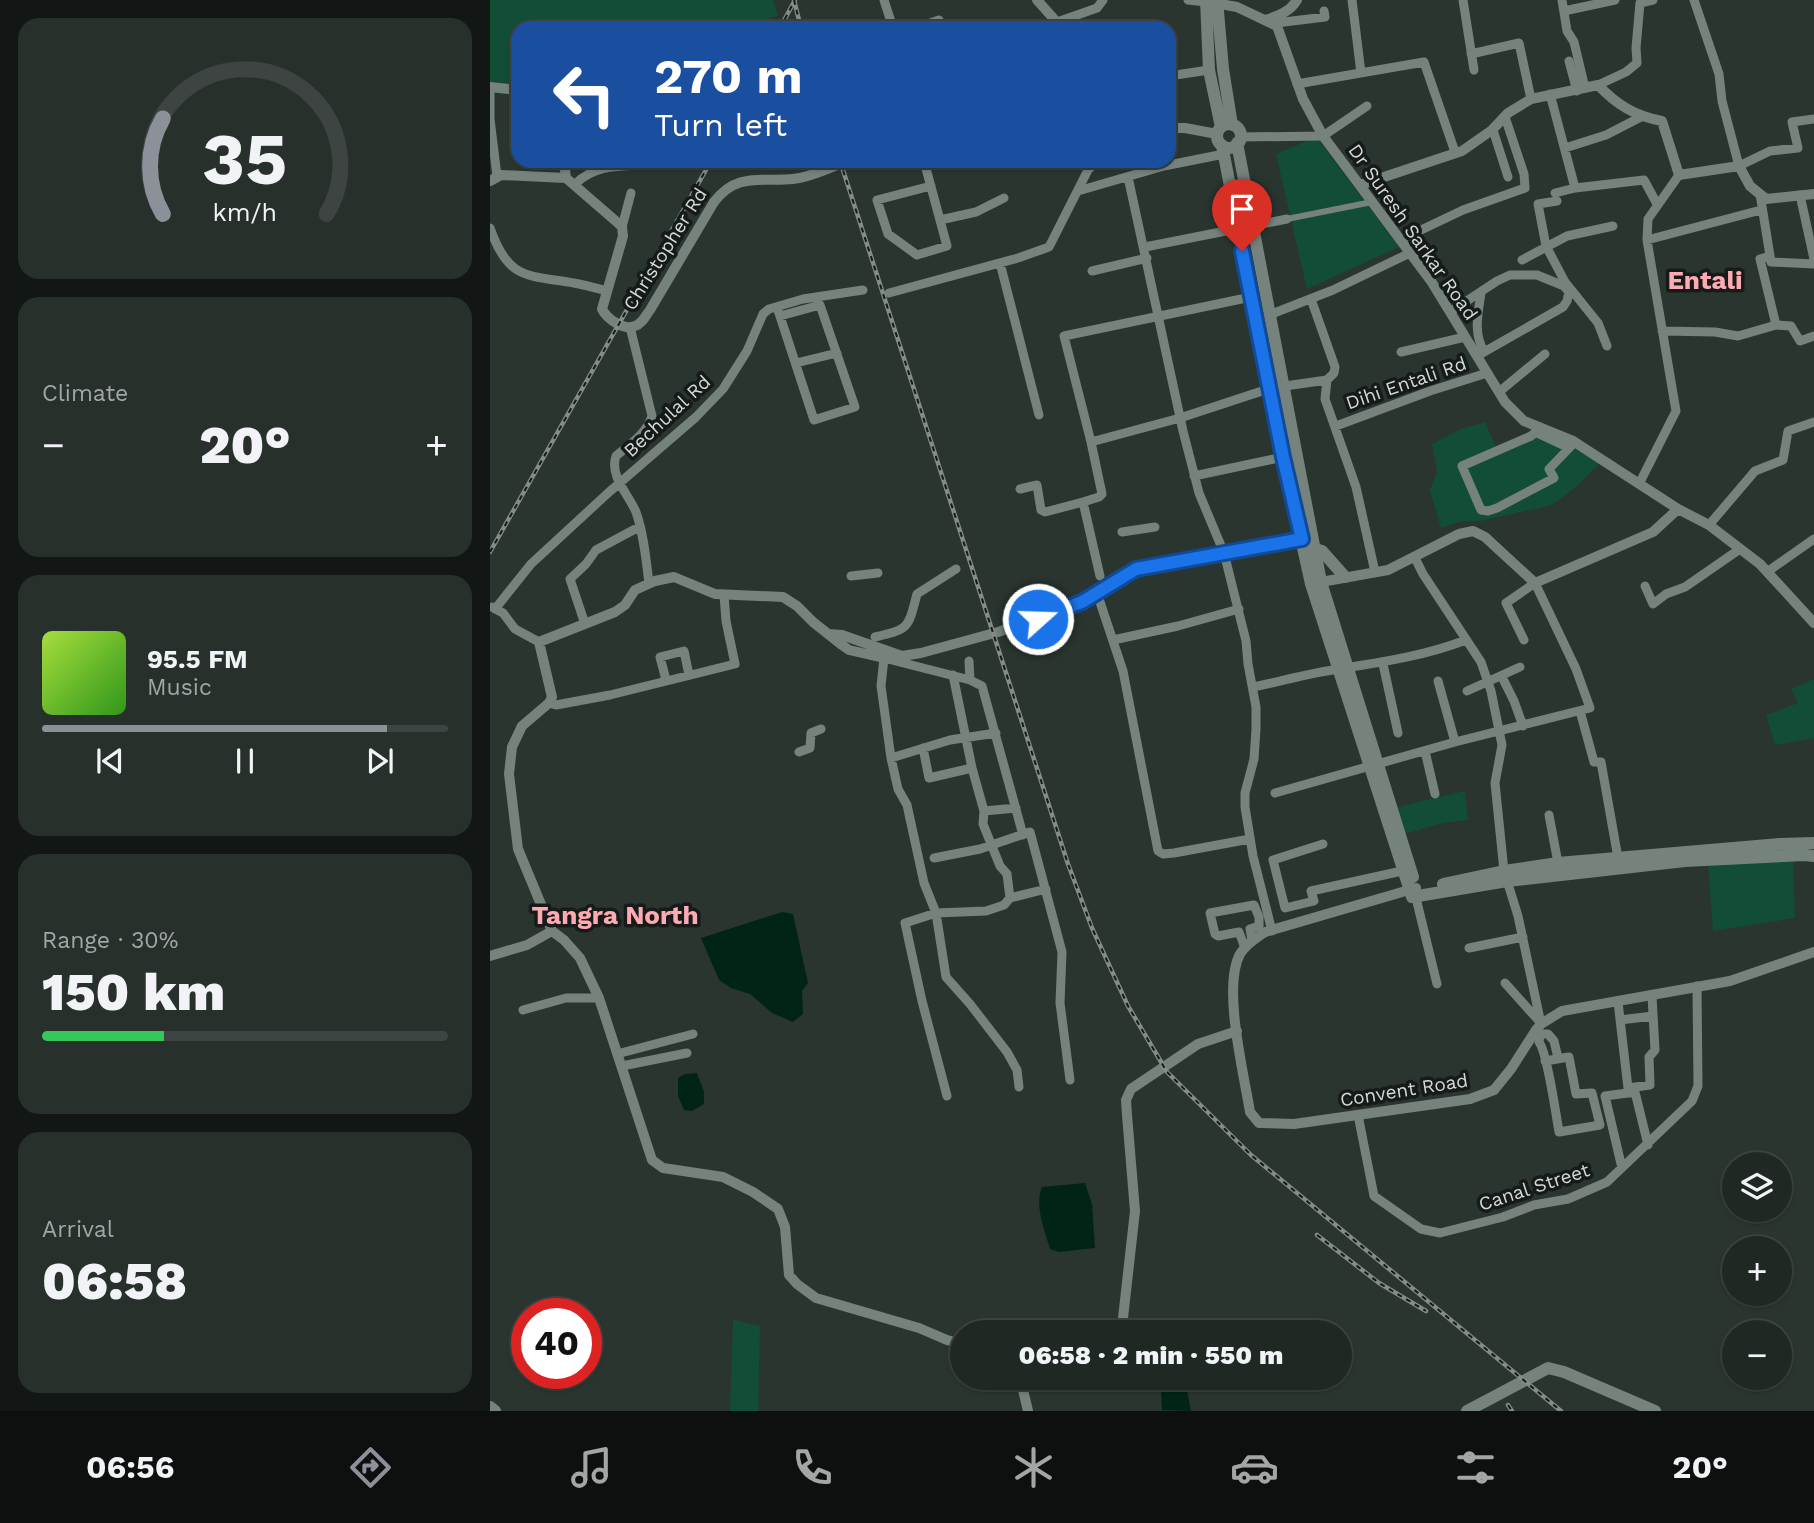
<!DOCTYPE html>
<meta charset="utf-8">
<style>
body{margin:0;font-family:"Work Sans",sans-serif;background:#28302c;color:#f1f3f6;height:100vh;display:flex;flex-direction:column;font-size:26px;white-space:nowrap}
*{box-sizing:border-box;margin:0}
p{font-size:23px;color:#a2a6a6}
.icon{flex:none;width:38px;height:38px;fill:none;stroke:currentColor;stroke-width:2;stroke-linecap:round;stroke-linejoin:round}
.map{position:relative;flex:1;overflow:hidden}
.details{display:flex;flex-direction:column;gap:18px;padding:18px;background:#121614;width:490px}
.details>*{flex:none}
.guide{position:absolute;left:21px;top:21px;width:665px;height:147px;border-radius:21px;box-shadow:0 2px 5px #0004,0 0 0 2px #3d4441;background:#1a4fa0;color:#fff;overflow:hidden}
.tools{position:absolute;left:1232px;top:1152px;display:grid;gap:14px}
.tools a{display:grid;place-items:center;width:70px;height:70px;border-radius:50%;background:#202824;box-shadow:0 2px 5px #0004,0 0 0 2px #3d4441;font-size:35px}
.speed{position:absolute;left:21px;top:1298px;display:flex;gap:14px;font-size:35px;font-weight:700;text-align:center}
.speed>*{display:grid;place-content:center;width:91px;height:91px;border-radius:50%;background:#202824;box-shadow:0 2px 5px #0004,0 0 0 2px #3d4441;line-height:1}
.speed .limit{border:10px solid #d22;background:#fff;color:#111}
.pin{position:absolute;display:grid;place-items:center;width:60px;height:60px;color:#fff;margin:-72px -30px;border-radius:50% 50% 50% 0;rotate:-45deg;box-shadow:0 0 7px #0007}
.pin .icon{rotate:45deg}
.me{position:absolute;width:77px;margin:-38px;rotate:70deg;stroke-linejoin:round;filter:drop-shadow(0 0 5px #0008)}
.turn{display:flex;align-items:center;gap:24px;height:147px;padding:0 28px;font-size:32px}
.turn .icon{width:91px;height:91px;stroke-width:2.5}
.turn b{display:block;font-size:49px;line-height:60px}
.big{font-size:52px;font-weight:800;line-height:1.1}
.details .tile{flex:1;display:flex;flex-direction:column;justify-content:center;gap:10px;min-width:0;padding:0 24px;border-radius:21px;background:#28302c}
.details .dial{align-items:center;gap:0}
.dial svg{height:182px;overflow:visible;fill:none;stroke:#3d4441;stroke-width:7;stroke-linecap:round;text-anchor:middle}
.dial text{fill:#f1f3f6;stroke:none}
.song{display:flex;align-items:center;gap:21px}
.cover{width:84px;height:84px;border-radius:10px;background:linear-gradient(135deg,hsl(80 70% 55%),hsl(110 70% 35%))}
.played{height:7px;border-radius:4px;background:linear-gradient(90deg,#8c9099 85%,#3d4441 85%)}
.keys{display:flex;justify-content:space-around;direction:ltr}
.heat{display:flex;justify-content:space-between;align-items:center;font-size:38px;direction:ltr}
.charge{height:10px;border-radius:5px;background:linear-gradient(90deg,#34c759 30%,#3d4441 0)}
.trip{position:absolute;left:460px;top:1320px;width:402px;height:70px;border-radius:35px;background:#202824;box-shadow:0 2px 5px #0004,0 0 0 2px #3d4441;font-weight:800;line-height:70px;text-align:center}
.menu{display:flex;height:112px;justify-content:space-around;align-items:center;background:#0d100e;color:#a2a6a6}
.menu .icon{width:49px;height:49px}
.menu .on{color:#8c9099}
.menu b{font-size:32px;color:#f1f3f6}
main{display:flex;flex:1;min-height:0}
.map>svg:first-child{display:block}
</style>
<main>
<section class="details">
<div class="tile dial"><svg viewBox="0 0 100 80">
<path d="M14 69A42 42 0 1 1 86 69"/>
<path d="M14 69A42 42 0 0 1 14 27" stroke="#8c9099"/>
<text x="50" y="56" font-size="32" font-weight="700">35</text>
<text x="50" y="72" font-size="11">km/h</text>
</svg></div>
<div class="tile"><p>Climate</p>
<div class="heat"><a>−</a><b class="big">20°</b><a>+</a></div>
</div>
<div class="tile">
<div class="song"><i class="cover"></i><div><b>95.5 FM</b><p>Music</p></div></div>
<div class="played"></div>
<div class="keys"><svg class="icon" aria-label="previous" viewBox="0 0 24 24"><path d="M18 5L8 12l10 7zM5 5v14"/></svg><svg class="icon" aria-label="pause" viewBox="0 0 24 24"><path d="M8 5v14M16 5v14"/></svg><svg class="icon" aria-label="next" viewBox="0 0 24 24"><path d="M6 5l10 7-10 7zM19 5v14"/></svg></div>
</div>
<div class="tile"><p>Range · 30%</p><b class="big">150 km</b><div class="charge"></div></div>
<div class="tile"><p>Arrival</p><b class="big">06:58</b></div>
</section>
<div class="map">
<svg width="1324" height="1411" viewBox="0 0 1324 1411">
<rect width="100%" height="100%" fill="#2a3530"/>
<path fill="#124d36" d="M0,0H283L288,16L242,28H28V83L0,82Z
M826,137L909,247L817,289L786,154Z
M995,422L1007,449L1043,429L1111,462L1085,488L1062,505L991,521H973L951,528L940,490L947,471L942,444L971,429Z
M1324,679V738L1285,745L1276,715L1308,703L1301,689Z
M975,791L978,820L953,823L914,834L904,808Z
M1303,857L1305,918L1223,931L1218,865Z
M243,1320L270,1326L268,1411H240Z"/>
<path fill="#002516" d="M292,912L303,914L318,983L312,991L313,1014L303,1022L282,1013L260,994L241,988L229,980L211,938Z
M207,1073L214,1092V1104L202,1111L194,1110L188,1096V1078L195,1074Z
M595,1183L602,1204L605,1248L569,1252L560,1249C555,1231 544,1205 552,1187Z
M665,1377H700L697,1390L701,1411L672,1410L671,1392Z"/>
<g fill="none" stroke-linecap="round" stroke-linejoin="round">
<path stroke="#76837c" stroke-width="6" d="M797,219L882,202"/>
<path stroke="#76837c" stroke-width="9" d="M394,0L403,28
M698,0L716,2
M862,0L871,73
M973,0L984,70
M1072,0L1077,31L1084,42L1095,88
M1204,0L1229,74L1232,101L1249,166L1280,151L1308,148L1302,122L1324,119
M1150,3L1163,0
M1074,11L1125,0
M567,22L607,8L613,0
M466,25L467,28
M787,26L786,23L835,17L834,11
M426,28L449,20
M981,54L1029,43L1041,99
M1079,61L1087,91
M679,76L719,70
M807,84L934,62L965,152
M1108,85L1136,72L1147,63L1146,48L1150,3
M0,87V119L7,176
M1060,94L1085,188
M1003,130L1018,177
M750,137L833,136L877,106
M1075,148L1116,135L1151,117
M434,161L457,246L427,255L398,234L387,200L441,186
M638,177L693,431L709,493L734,553L756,641L758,664L766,707V729L764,759L755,793V807L763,856L782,931
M85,184C104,166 125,166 150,165L151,161
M588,191L674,166L734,154
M1065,193L1085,188L1154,180L1167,204
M1270,194L1281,262L1324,264
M1310,195L1324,259
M1067,201L1048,204L1056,246L1075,282L1108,323L1117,346
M450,220L486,212L514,198
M132,227L141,193
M0,228C18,280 37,275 84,283C95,285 106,288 117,291
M910,240L973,210L1035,188L1034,174L1015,117
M1157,240L1271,210
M655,247L797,219
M1280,256L1270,259L1286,325
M1032,260L1077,236L1123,226
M510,263L549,415
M602,271L657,258
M399,293L528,258L559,247L598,170L607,161
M991,293C988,314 983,332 994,352
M761,297L574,336L601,442L690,418L781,388L837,380L835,399L866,487L885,572
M821,299L845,367L844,373L837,380
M287,307L324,420L365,407L330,305L290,316
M960,312L1007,281L1020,275H1047L1074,286L1079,292L1077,301L1073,307L987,356
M779,315L843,290L920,253
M140,327L162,416C157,433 139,445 126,456C119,476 139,495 146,512C154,535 156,560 159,583
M1172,331L1225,332L1248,336L1286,325L1301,326L1310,341L1324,336
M911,352L975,337
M306,363L347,353
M1009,392L1055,354
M846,426L940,391L997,373
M1051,428L1041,436L972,466L991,510L998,511L1007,508L1064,478L1059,469L1085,442
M1045,432L1079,448
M601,442L612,494L609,497L593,502L610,576
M704,476L793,457
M1149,484L1186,411L1157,240L1158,219L1189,175
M530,489L547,485L551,510L555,512L593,502
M1219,525L1265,471L1293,460L1298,431L1324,422
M632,532L665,527
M925,558L933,574L991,662L1001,691L1012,745L1005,783L1014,871L1028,916L1051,1024
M1277,572L1324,539
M361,576L388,573
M1155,586L1163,604L1176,594L1195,587L1250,549
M607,593L633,671L668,851L673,854L684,853L760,839
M2,607L13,613L25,629L49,642
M5,609L41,564L118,493L206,417L233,389L257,351L273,314L279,309L313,299L373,290
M95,624L80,579L96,564L106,550L149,527
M385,637C420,629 418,628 427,594L466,569
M623,640L688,626L749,609
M479,661L480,680L492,686L533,835
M893,664L908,733
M463,675L482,768L494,811L493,824L510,866L517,874L520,898
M1012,677L1024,701L1033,726
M176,680L170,657L194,651L199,675
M480,680L394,658L391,686L401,758L408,789L417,805L434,883L446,913L456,977L480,1004L517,1052L527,1070L529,1087
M948,681L965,742
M763,687C792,681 820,673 849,669C893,662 934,656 976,640
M977,691L1030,667
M59,703L66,705L120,695L245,664L236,621L234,595
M1090,711L1104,762H1111L1128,858
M433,748L439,778L482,768
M935,751L945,794
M309,752L320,748L321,733L331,729
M401,758L460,740L506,733
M785,793L965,742L1100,708L1086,669L1045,583L1016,603L1034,640
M494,811L526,808
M1059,815L1068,863
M833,844L783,860L795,908L824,901L821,891L912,871
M444,858L490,849L540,832L572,952L570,1003L580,1080
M926,898L947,984
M755,948L749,932L728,936L725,934L720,913L764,905L769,917V926L760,929L762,940
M979,948L1033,937
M1015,983L1050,1022
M1128,1002L1138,1088L1160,1085L1159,1057L1165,1050L1162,996
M33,1010L76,998H109
M1130,1020L1163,1016
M1046,1030L1050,1034H1058L1064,1041L1068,1058
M1050,1034L1049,1042C1057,1052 1066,1115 1069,1132L1110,1125L1102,1093L1086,1094L1079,1057L1055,1061
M127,1054L203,1034
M132,1066L197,1053
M457,1096L432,1001L415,923L446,913L496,911L514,905L520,898L556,889
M868,1115L884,1196L931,1229L950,1233L1013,1217L1044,1205L1078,1199L1117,1182L1202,1101L1208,1086L1207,986
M1132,1168L1115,1096L1145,1092L1158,1145"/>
<path stroke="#76837c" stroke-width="10" d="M547,0L572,28
M719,2L747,7L787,26L813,99L833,136L941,281L1015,402L1034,421L1083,441L1188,509L1219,525L1270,564L1324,623
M775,20C788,16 800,12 807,0
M0,87L28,90
M679,128H695L727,134
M74,161L76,178
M0,181L11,175L76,178L128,223L132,227L133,236L112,309C117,319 134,331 145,326C152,324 156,315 160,310L224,202C247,172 271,182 303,179C323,177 341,166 360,161
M870,185L972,151L1002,130L1018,113L1041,99L1108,85C1127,105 1145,116 1172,121L1189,175L1249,166L1260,186L1276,199L1324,194
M831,582L898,570L969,534L983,531L995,537L1045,583L1163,532L1188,509
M339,634L352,635L412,656L431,653L508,632L568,612L592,602L646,569L817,538
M394,658L359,650L352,645L323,622L307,606L293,597L225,594L184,577L165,581L145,590L135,605L125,612L49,642L62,697L59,703L32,726L22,747L19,774L28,849L62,931L74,940L90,958L109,998L162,1160L173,1168L233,1177L263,1192L288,1209L295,1227L299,1275L307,1284L326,1298L429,1328L457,1340L472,1344
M926,888L775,932C766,938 756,944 750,954C732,987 754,1074 760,1112L769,1123L804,1124L980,1099L1004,1090L1021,1069L1046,1030L1051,1024L1072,1011L1240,981L1324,952
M0,956L37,945L62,931
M628,1332L632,1327L645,1211L637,1115L636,1100L641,1089L708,1044L747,1031
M530,1377L538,1411"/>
<path stroke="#76837c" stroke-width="12" d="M716,0L719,70L731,127
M727,0L733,69L742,125
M727 136a12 12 0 1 1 24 0a12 12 0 1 1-24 0Z
M747,143L831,582L923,877
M732,145L793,457L821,584L922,897L1017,881L1195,861L1314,855L1324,856
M825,549L832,551L855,577
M953,884L1014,871L1068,863L1290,844L1324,843
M0,1407L5,1411
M977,1411L1058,1368L1074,1372L1165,1411"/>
<g stroke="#848c88" stroke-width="4.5">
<path id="rail" d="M304,0L311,28
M290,28L305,0
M350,161L578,864L602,928L638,1006L677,1072L761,1155L1071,1411
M0,552L221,161
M827,1235L889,1283L936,1311
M1018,1405L1022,1411"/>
</g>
<use href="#rail" stroke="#161b19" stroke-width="2" stroke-dasharray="5" stroke-linecap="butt"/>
</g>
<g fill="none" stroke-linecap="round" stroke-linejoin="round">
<g stroke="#114b97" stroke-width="18">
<path id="route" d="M548,619L592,602L646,569L812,539L793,457L752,251"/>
</g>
<use href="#route" stroke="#1a73e8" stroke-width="12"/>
</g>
<g text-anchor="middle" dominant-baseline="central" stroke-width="7" stroke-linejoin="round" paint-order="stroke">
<g font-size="19" fill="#d4dad7" stroke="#161b19">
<text transform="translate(923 232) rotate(55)">Dr Suresh Sarkar Road</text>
<text transform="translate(175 249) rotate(-58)">Christopher Rd</text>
<text transform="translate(916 383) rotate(-19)">Dihi Entali Rd</text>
<text transform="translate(177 416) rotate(-43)">Bechulal Rd</text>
<text transform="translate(914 1090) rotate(-9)">Convent Road</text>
<text transform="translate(1044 1187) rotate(-18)">Canal Street</text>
</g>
<g font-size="26" font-weight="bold" fill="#feaab2" stroke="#161b19">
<text x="1215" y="280">Entali</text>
<text x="125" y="915">Tangra North</text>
</g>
</g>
</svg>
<div class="tools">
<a><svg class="icon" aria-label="layers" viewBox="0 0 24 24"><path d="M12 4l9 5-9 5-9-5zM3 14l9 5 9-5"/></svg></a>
<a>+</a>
<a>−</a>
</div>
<div class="speed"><div class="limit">40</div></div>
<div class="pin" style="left:752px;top:251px;background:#d93025"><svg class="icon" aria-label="arrive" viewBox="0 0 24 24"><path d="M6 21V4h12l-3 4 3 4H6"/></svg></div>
<svg class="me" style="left:548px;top:619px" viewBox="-20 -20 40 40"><circle r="17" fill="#1a73e8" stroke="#fff" stroke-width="3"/><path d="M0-11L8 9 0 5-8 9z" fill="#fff"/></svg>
<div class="trip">06:58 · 2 min · 550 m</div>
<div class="guide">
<div class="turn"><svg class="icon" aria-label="left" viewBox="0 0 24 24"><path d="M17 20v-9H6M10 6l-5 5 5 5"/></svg><div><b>270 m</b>Turn left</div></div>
</div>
</div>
</main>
<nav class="menu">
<b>06:56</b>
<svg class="icon on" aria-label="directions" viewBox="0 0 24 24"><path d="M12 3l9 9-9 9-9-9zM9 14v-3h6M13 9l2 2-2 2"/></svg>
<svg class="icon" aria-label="music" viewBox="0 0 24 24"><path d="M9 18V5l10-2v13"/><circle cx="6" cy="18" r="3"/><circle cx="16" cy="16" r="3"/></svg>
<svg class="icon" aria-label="phone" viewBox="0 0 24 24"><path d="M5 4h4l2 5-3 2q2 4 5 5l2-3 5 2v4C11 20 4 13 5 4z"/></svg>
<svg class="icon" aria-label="climate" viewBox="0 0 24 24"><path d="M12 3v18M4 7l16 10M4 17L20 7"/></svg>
<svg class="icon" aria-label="car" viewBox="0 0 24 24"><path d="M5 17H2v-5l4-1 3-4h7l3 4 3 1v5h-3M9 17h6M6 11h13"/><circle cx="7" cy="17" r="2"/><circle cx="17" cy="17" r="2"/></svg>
<svg class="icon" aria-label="filters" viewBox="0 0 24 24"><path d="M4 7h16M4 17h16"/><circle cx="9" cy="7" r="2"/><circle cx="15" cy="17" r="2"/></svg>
<b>20°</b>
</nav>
